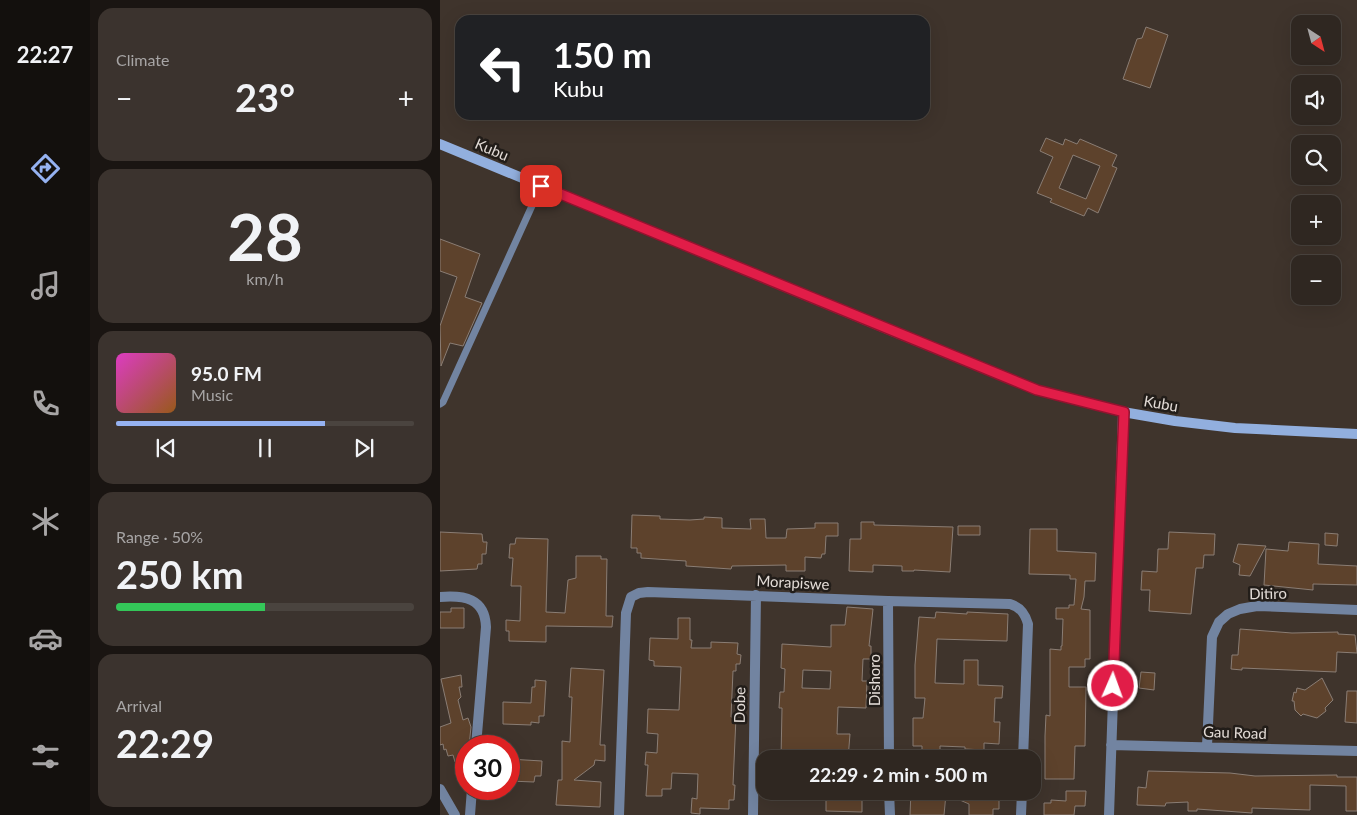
<!DOCTYPE html>
<meta charset="utf-8">
<style>
body{margin:0;font-family:Lato,sans-serif;background:#3b332e;color:#f1f3f6;height:100vh;display:flex;flex-direction:column;font-size:19px;white-space:nowrap}
*{box-sizing:border-box;margin:0}
p{font-size:16px;color:#a7a5a5}
.icon{flex:none;width:28px;height:28px;fill:none;stroke:currentColor;stroke-width:2;stroke-linecap:round;stroke-linejoin:round}
.map{position:relative;flex:1;overflow:hidden}
.drawer{display:flex;flex-direction:column;gap:8px;padding:8px;background:#1a1512;width:350px}
.drawer>*{flex:none}
.guide{position:absolute;left:15px;top:15px;width:475px;height:105px;border-radius:15px;box-shadow:0 5px 20px #0002,0 0 0 1px #4a443f;background:#202124;color:#fff;overflow:hidden}
.needle{width:32px;rotate:144deg}
.fabs{position:absolute;left:851px;top:15px;display:grid;gap:10px}
.fabs a{display:grid;place-items:center;width:50px;height:50px;border-radius:10px;background:#2f2721;box-shadow:0 5px 20px #0002,0 0 0 1px #4a443f;font-size:25px}
.speed{position:absolute;left:15px;top:735px;display:flex;gap:10px;font-size:25px;font-weight:700;text-align:center}
.speed>*{display:grid;place-content:center;width:65px;height:65px;border-radius:50%;background:#2f2721;box-shadow:0 5px 20px #0002,0 0 0 1px #4a443f;line-height:1}
.speed .limit{border:8px solid #d22;background:#fff;color:#111}
.pin{position:absolute;display:grid;place-items:center;width:42px;height:42px;color:#fff;margin:-21px;border-radius:10px;box-shadow:0 2px 8px #0006}
.me{position:absolute;width:55px;margin:-28px;rotate:2deg;stroke-linejoin:round;filter:drop-shadow(0 0 4px #0008)}
.turn{display:flex;align-items:center;gap:18px;height:105px;padding:0 15px;font-size:22px}
.turn .icon{width:65px;height:65px;stroke-width:2.5}
.turn b{display:block;font-size:35px;line-height:42px}
.big{font-size:38px;font-weight:700;line-height:1.1}
.drawer .tile{flex:1;display:flex;flex-direction:column;justify-content:center;gap:8px;min-width:0;padding:0 18px;border-radius:15px;background:#3b332e}
.drawer .dial{align-items:center;gap:0}
.dial b{font-size:65px;line-height:1}
.song{display:flex;align-items:center;gap:15px}
.cover{width:60px;height:60px;border-radius:8px;background:linear-gradient(135deg,hsl(310 70% 55%),hsl(30 70% 35%))}
.played{height:5px;border-radius:2px;background:linear-gradient(90deg,#95b2f1 70%,#4a443f 70%)}
.keys{display:flex;justify-content:space-around;direction:ltr}
.heat{display:flex;justify-content:space-between;align-items:center;font-size:28px;direction:ltr}
.charge{height:8px;border-radius:4px;background:linear-gradient(90deg,#34c759 50%,#4a443f 0)}
.trip{position:absolute;left:316px;top:750px;width:285px;height:50px;border-radius:15px;background:#2f2721;box-shadow:0 5px 20px #0002,0 0 0 1px #4a443f;font-weight:700;line-height:50px;text-align:center}
main{display:flex;flex:1;min-height:0}
.tab-bar{display:flex;flex-direction:column;width:90px;justify-content:space-around;align-items:center;background:#13100d;color:#a7a5a5}
.tab-bar .icon{width:35px;height:35px}
.tab-bar .selected{color:#95b2f1}
.tab-bar b{font-size:22px;color:#f1f3f6}
.map>svg:first-child{display:block}
</style>
<main>
<nav class="tab-bar">
<b>22:27</b>
<svg class="icon selected" aria-label="directions" viewBox="0 0 24 24"><path d="M12 3l9 9-9 9-9-9zM9 14v-3h6M13 9l2 2-2 2"/></svg>
<svg class="icon" aria-label="music" viewBox="0 0 24 24"><path d="M9 18V5l10-2v13"/><circle cx="6" cy="18" r="3"/><circle cx="16" cy="16" r="3"/></svg>
<svg class="icon" aria-label="phone" viewBox="0 0 24 24"><path d="M5 4h4l2 5-3 2q2 4 5 5l2-3 5 2v4C11 20 4 13 5 4z"/></svg>
<svg class="icon" aria-label="climate" viewBox="0 0 24 24"><path d="M12 3v18M4 7l16 10M4 17L20 7"/></svg>
<svg class="icon" aria-label="car" viewBox="0 0 24 24"><path d="M5 17H2v-5l4-1 3-4h7l3 4 3 1v5h-3M9 17h6M6 11h13"/><circle cx="7" cy="17" r="2"/><circle cx="17" cy="17" r="2"/></svg>
<svg class="icon" aria-label="filters" viewBox="0 0 24 24"><path d="M4 7h16M4 17h16"/><circle cx="9" cy="7" r="2"/><circle cx="15" cy="17" r="2"/></svg>
</nav>
<section class="drawer">
<div class="tile"><p>Climate</p>
<div class="heat"><a>−</a><b class="big">23°</b><a>+</a></div>
</div>
<div class="tile dial"><b>28</b><p>km/h</p></div>
<div class="tile">
<div class="song"><i class="cover"></i><div><b>95.0 FM</b><p>Music</p></div></div>
<div class="played"></div>
<div class="keys"><svg class="icon" aria-label="previous" viewBox="0 0 24 24"><path d="M18 5L8 12l10 7zM5 5v14"/></svg><svg class="icon" aria-label="pause" viewBox="0 0 24 24"><path d="M8 5v14M16 5v14"/></svg><svg class="icon" aria-label="next" viewBox="0 0 24 24"><path d="M6 5l10 7-10 7zM19 5v14"/></svg></div>
</div>
<div class="tile"><p>Range · 50%</p><b class="big">250 km</b><div class="charge"></div></div>
<div class="tile"><p>Arrival</p><b class="big">22:29</b></div>
</section>
<div class="map">
<svg width="917" height="815" viewBox="0 0 917 815">
<rect width="100%" height="100%" fill="#3f342c"/>
<path fill="#5d422c" stroke="#8a7d74" fill-rule="evenodd" d="M706,27L728,35L710,88L683,79L697,39L702,38Z
M606,138L623,145L625,139L637,144L640,139L677,155L672,166L677,168L658,213L648,208L644,216L610,202L612,199L597,193L613,157L600,151ZM633,155L660,166L646,199L619,188Z
M0,239L40,254L25,297L42,303L23,346L10,343L1,366L0,326L17,277L0,271Z
M192,515L220,516V519L250,520L264,519V517L282,518V528L311,529L310,519H325L326,538H346L347,529L375,528V523H398V536H386L385,554H382L381,558L365,557V571H346V565L292,566L291,569L246,566V561L201,558V553H197V548H191Z
M421,522H434V525L513,527L510,572L474,570V571H462V566L433,565V572L409,571L410,539H421Z
M518,526H540V535H518Z
M590,529H617V551L656,553L655,581H645L644,597L641,609L650,610V659H645V667H629V687H646L645,746H635L634,779H605V736L606,715L610,716V649L621,650V646H622L623,619H616V608H629V605H634L636,579H630V575L589,574Z
M0,532L42,534L43,542H47L46,554H42V564H38L37,569L0,571Z
M729,532L775,534L774,555H764L763,568H756L751,614L709,611L710,590H701L702,571L717,572L718,549H728Z
M885,533L898,534L897,546L885,545Z
M76,538L108,539L106,612L125,613L128,580L136,578V556H161V559H167L166,616H173L172,627L106,626V642L69,641V631H66V620L80,621L81,586H71L73,558H69L70,544H75Z
M849,542L879,544L878,564L917,566V585L873,584V590L824,585L826,549L848,551Z
M798,544L826,546L810,576L799,575L800,565L793,562Z
M407,607L433,609L429,646H431V659H423L422,681H427L426,708L398,707L397,734H410L408,759H341L342,708H339L340,692H344L345,669L341,668L342,644L391,647V625H405ZM363,670L391,671L390,689L362,688Z
M11,608H24V628H0V612H11Z
M496,612L527,614V612L568,614L567,641L497,639L495,683L524,684V660H538V685L563,686L562,698H555L554,722H560L559,744L544,743V750L525,749V747L500,746V759H482V746H473V718H483L485,698H475V665L479,617L495,618Z
M238,618H250V640H252L251,648H271V642L298,643L297,654L301,655L300,664H296V671H293L291,717H296L293,785H295L294,800H289V809L260,808V814L251,813L252,798L257,799L258,774L232,773L231,789H222V796H206L208,765H205L206,752L217,753L218,734L207,733L208,709L239,710L241,667L214,666V661L209,660L210,638L238,639Z
M800,629L852,633L898,632V634L915,635L917,653L897,652L896,672L802,668V670L791,669L792,655H798Z
M131,668L164,670L160,745H165V761L155,760L154,765L134,780L161,782L160,807L116,805L118,780H122V741L130,742L132,697H129Z
M701,672L715,673L714,690L699,688Z
M21,675L22,687H19L21,697L18,700L23,720L28,718L31,727L29,746H26V759L15,762L13,755L8,756L6,749L4,750L3,744L0,745V727L11,723L1,679Z
M882,678L893,700L885,708L886,711L877,718L863,714L861,716L855,710L854,701H852L854,692L856,693L857,688L865,690Z
M95,680L106,681L104,716H99V723L91,722V725L63,724V702L91,703L92,687H95Z
M907,691H917V723L905,722Z
M69,759L102,761L101,776H95L94,782L69,781Z
M708,771L790,773L815,776L897,775V777H917V811H906V786L870,785V810L812,808V813L757,809V811H748V802L726,803L725,806L697,805L698,787L706,788Z
M386,791H422V812L386,811Z
M471,791L559,792V809H553V815H529V804L506,794L504,815H470Z
M626,791H646L645,806H635L634,815H604V803H611V800L626,801Z"/>
<g fill="none" stroke-linecap="round" stroke-linejoin="round">
<path stroke="#7284a1" stroke-width="7" d="M0,404L3,402L101,186"/>
<path stroke="#7284a1" stroke-width="10" d="M0,597C24,595 45,598 46,627L36,746
M448,601L449,759
M671,745L917,751
M767,746L772,637L779,622L788,614L800,609L817,606L917,610
M0,789L15,815
M449,791L450,815
M30,815L32,789
M179,815L186,613L191,597L199,593L208,592L448,601L570,604C580,607 585,613 588,624L583,759
M313,815L316,595
M581,815L582,791
M669,815L683,412"/>
<path stroke="#92afde" stroke-width="10" d="M0,144L447,329L597,390L683,412L735,421L795,428L917,434"/>
</g>
<g fill="none" stroke-linecap="round" stroke-linejoin="round">
<g stroke="#92132f" stroke-width="12">
<path id="route" d="M101,186L597,390L684,412L673,686"/>
</g>
<use href="#route" stroke="#e11d48" stroke-width="9"/>
</g>
<g text-anchor="middle" dominant-baseline="central" stroke-width="5" stroke-linejoin="round" paint-order="stroke">
<g font-size="15" fill="#e3dcd7" stroke="#221d19">
<text transform="translate(52 149) rotate(23)">Kubu</text>
<text transform="translate(721 403) rotate(10)">Kubu</text>
<text transform="translate(353 582) rotate(3)">Morapiswe</text>
<text transform="translate(828 593) rotate(-1)">Ditiro</text>
<text transform="translate(434 680) rotate(-90)">Dishoro</text>
<text transform="translate(299 705) rotate(-89)">Dobe</text>
<text transform="translate(795 732) rotate(2)">Gau Road</text>
</g>
</g>
</svg>
<div class="fabs">
<a><svg class="needle" viewBox="-14 -14 28 28"><path d="M0-13l5 13h-10z" fill="#e53935"/><path d="M0 13l5-13h-10z" fill="#a7a5a5"/></svg></a>
<a><svg class="icon" aria-label="sound" viewBox="0 0 24 24"><path d="M4 9h4l5-4v14l-5-4H4zM17 9q2 3 0 6"/></svg></a>
<a><svg class="icon" aria-label="search" viewBox="0 0 24 24"><circle cx="10" cy="10" r="6"/><path d="M15 15l6 6"/></svg></a>
<a>+</a>
<a>−</a>
</div>
<div class="speed"><div class="limit">30</div></div>
<div class="pin" style="left:101px;top:186px;background:#d93025"><svg class="icon" aria-label="arrive" viewBox="0 0 24 24"><path d="M6 21V4h12l-3 4 3 4H6"/></svg></div>
<svg class="me" style="left:673px;top:686px" viewBox="-20 -20 40 40"><circle r="17" fill="#e11d48" stroke="#fff" stroke-width="3"/><path d="M0-11L8 9 0 5-8 9z" fill="#fff"/></svg>
<div class="trip">22:29 · 2 min · 500 m</div>
<div class="guide">
<div class="turn"><svg class="icon" aria-label="left" viewBox="0 0 24 24"><path d="M17 20v-9H6M10 6l-5 5 5 5"/></svg><div><b>150 m</b>Kubu</div></div>
</div>
</div>
</main>
